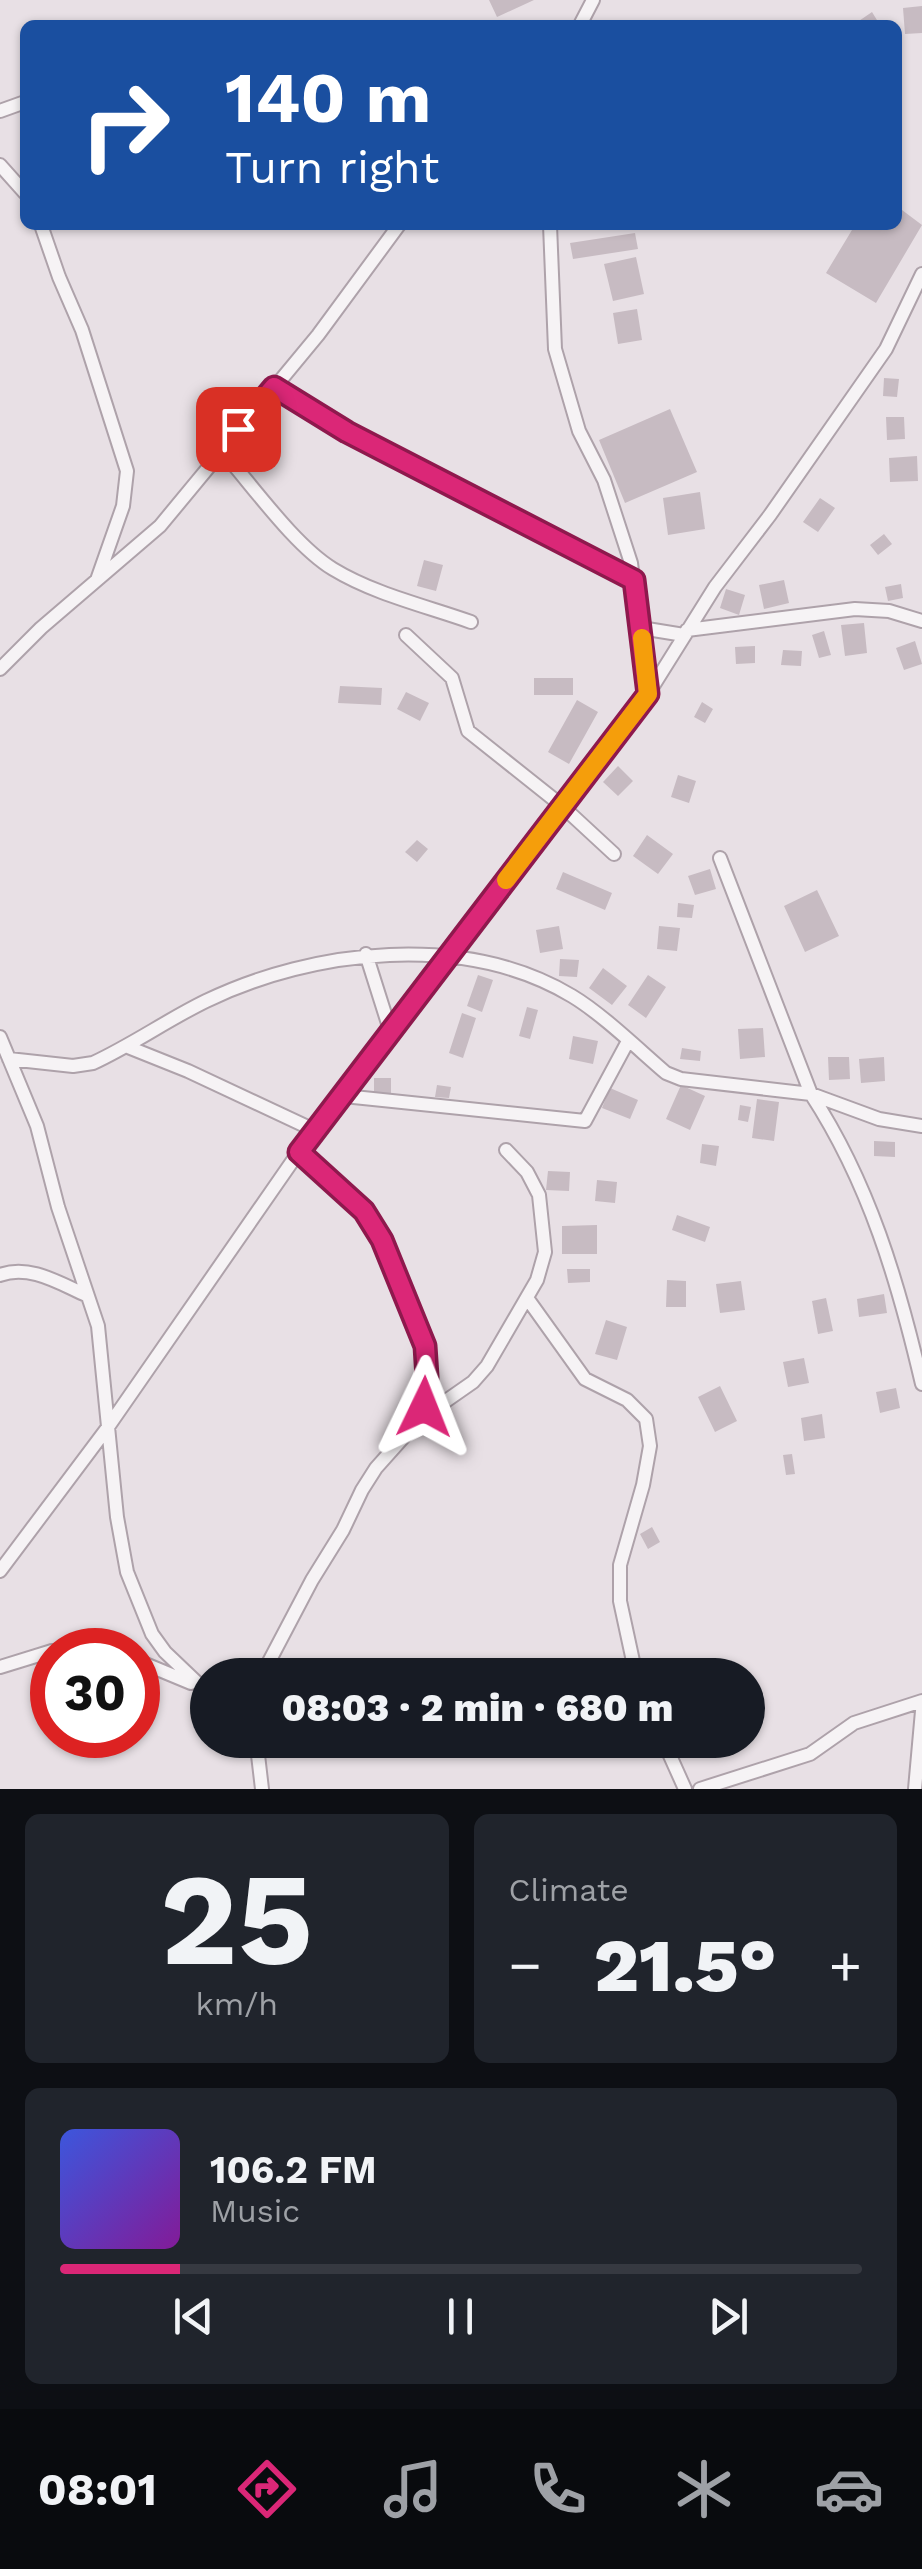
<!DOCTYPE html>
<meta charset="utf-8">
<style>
body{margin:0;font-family:"Work Sans",sans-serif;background:#20242c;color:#f1f3f6;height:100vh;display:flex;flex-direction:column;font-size:38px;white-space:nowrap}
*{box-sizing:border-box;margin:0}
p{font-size:32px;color:#9ea1a6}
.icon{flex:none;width:55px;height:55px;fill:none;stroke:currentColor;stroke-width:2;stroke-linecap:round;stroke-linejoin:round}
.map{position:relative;height:1789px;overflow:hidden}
.details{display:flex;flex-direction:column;gap:25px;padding:25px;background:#0d0f14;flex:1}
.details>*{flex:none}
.top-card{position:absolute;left:20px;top:20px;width:882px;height:210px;border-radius:15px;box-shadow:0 2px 8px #0004;background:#1a4fa0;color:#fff;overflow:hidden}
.speed{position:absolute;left:30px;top:1628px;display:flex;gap:20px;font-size:50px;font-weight:700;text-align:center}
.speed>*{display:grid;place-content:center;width:130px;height:130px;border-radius:50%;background:#171b24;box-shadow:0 2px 8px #0004;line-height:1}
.speed .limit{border:15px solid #d22;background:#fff;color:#111}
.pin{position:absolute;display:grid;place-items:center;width:85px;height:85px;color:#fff;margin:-42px;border-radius:20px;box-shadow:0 5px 15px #0006}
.me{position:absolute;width:110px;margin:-55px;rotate:2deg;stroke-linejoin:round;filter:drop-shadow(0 0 8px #0008)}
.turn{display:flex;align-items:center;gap:35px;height:210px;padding:0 40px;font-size:45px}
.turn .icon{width:130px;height:130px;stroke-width:2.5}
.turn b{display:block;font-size:70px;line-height:85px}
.big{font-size:75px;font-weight:800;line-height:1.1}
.details .card{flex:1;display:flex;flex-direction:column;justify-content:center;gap:15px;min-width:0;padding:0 35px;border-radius:15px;background:#20242c}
.details .dial{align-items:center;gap:0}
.dial b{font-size:130px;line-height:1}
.song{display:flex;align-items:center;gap:30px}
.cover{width:120px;height:120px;border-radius:15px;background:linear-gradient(135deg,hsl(230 70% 55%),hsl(290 70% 35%))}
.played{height:10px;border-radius:5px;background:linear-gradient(90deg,#db2777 15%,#363941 15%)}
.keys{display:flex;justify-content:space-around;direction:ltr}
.heat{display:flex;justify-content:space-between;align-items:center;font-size:55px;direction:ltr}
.details .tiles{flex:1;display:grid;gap:25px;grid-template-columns:1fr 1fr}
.card:last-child{grid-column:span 2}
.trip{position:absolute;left:190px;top:1658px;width:575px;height:100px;border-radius:50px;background:#171b24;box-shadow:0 2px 8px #0004;font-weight:800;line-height:100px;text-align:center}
.tabs{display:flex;height:160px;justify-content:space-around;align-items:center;background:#090b0e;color:#9ea1a6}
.tabs .icon{width:70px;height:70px}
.tabs .active{color:#db2777}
.tabs b{font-size:45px;color:#f1f3f6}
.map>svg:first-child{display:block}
</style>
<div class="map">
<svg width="922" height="1789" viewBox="0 0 922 1789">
<rect width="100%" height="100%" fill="#e8e0e5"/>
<path fill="#c7bbc2" d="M489,0H534L497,17Z
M922,6V33L905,34L903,8Z
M872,12L880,25H853Z
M898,207L922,225L876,303L826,273L855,225H898Z
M635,233L638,249L573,259L570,243Z
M636,257L644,294L613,301L604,264Z
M637,309L642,340L618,344L613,313Z
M884,378L899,379L897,397L883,396Z
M670,409L697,472L625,503L599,440Z
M886,417H904L905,439L887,440Z
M917,456L918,481L890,482L889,458Z
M700,492L705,529L668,535L663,498Z
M820,498L835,508L818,532L803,522Z
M884,534L892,544L878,555L870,545Z
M424,560L443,565L436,591L417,586Z
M784,580L789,603L764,609L759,585Z
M901,584L903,598L888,601L885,587Z
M726,589L745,595L739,615L720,608Z
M864,623L867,653L845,656L841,625Z
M824,631L831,655L819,658L812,635Z
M915,641L922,664L904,670L896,648Z
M755,646V663L736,664L735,647Z
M783,650L802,651L801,666L781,665Z
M534,678H573V695H534Z
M340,686L382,688L381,705L338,703Z
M406,692L429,703L420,721L397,709Z
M577,700L598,712L569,764L548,752Z
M702,702L713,709L705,723L694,717Z
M618,766L633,781L618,796L603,782Z
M678,775L696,781L689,803L671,797Z
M647,835L673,854L658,874L633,856Z
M417,840L428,849L417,862L405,852Z
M710,869L716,889L695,895L688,876Z
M563,872L612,893L605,910L556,889Z
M817,890L839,936L805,952L784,906Z
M678,903L694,905L692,918L677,917Z
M559,926L563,949L540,953L536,930Z
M659,926L680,928L677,951L657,949Z
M560,959L579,960L577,977L559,976Z
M603,968L627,986L612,1005L589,988Z
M478,975L493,980L482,1012L467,1006Z
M648,975L666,987L646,1018L628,1005Z
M527,1007L538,1010L530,1039L519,1036Z
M462,1013L476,1018L463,1058L449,1053Z
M763,1028L765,1057L740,1059L738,1029Z
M573,1036L598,1041L593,1064L569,1059Z
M682,1048L701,1051L700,1061L680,1059Z
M828,1057H849L850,1079L829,1080Z
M884,1057L885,1081L861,1083L859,1059Z
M374,1078H391V1096H374Z
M437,1085L451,1087L449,1098L435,1097Z
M681,1085L705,1096L690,1130L666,1119Z
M610,1088L638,1100L630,1119L602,1108Z
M757,1099L779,1102L774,1141L752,1138Z
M740,1105L751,1107L748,1122L738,1120Z
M874,1141L895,1142V1157L874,1156Z
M702,1144L719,1146L716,1166L700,1163Z
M548,1171L570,1172L569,1191L546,1190Z
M597,1180L617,1182L615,1203L595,1201Z
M677,1215L710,1227L705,1242L672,1230Z
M597,1225V1254H562V1226Z
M567,1269H590V1282L568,1283Z
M667,1280L686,1281V1307H666Z
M741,1281L745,1310L720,1313L716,1284Z
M884,1294L887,1313L859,1317L857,1299Z
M826,1298L833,1331L818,1334L812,1301Z
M606,1320L627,1327L617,1360L595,1354Z
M804,1358L809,1383L788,1387L783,1362Z
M720,1386L737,1421L715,1432L698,1397Z
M896,1388L900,1408L880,1413L876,1392Z
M822,1414L825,1438L804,1441L801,1418Z
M792,1454L795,1474L786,1475L783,1455Z
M652,1527L660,1542L648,1549L640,1534Z"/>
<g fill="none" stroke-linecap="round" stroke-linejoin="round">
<g stroke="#aea2aa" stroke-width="16">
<path id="minor" d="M580,25L593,0
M0,111L25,102
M0,165L25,193
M41,225L59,277L82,330L127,471L123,506L97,580
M550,225L555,349L579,431L604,480L631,563L647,692
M274,387L347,432L457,486L529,528L634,580
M221,450C252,485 294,545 333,569C374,594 426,606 471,622
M641,628L684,635
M687,630L855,609L889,611L922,621
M406,635L452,678L468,731L561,805L614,854
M0,669L41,628L160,526L318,335L399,225
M720,858L811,1094C869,1183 898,1281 922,1384
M366,954L391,1033
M0,1037L37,1126L58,1207L98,1326L117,1517L127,1572L152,1634L165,1652L208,1693
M128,1047L188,1071L314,1130
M9,1059L73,1066L93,1063C132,1045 167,1020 206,1001C314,949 465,932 572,996C602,1014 638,1049 666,1073L681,1079L811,1094L879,1119L922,1126
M344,1096L585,1121L627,1043
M0,1275C29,1264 59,1283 86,1295
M527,1298L585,1379L627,1400L646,1419L650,1446L643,1485L620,1565V1601L636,1675
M420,1419L473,1382L487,1366L537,1280L545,1252L539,1195L527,1172L506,1150
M0,1571L108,1427L314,1130L449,958L561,805L648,694L715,587L770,515L886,349L922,274
M57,1650L90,1644L111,1650
M138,1661L191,1683
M0,1667L52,1651
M262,1675L312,1580L343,1530L362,1490L376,1468L418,1421L424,1407L427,1377L425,1346L382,1240L363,1211L299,1152
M250,1740L258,1755L262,1789
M663,1740L685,1789
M700,1789L810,1754L854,1723L922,1701
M915,1789L922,1711"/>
</g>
<use href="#minor" stroke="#f6f3f5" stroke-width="12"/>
</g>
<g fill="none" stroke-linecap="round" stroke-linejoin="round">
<g stroke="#8e194d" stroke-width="25">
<path id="route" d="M238,429L274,387L347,432L634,580L648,694L299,1152L364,1211L382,1240L425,1346L427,1377L424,1407"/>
</g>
<use href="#route" stroke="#db2777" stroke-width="18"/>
<path stroke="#f59e0b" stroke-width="18" d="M506,880L648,694L642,638"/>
</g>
</svg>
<div class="speed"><div class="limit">30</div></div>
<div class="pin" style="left:238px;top:429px;background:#d93025"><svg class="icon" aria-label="arrive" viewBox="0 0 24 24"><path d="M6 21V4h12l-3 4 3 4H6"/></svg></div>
<svg class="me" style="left:424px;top:1407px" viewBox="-20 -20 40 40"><path d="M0-17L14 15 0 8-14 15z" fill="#db2777" stroke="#fff" stroke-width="4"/></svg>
<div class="trip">08:03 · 2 min · 680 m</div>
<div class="top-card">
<div class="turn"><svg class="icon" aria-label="right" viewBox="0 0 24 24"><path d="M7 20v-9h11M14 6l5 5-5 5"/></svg><div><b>140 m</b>Turn right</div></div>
</div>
</div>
<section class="details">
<div class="tiles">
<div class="card dial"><b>25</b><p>km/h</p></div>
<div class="card"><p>Climate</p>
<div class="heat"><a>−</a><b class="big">21.5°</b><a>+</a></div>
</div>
<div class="card">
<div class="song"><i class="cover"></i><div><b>106.2 FM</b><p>Music</p></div></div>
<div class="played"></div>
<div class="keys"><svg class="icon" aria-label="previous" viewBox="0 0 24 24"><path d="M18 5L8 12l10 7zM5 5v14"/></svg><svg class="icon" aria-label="pause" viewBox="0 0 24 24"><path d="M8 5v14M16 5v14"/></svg><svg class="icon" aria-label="next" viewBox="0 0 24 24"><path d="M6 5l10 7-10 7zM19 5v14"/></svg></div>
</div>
</div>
</section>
<nav class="tabs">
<b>08:01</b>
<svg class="icon active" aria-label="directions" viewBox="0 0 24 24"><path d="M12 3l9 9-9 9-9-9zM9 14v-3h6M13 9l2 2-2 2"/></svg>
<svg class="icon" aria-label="music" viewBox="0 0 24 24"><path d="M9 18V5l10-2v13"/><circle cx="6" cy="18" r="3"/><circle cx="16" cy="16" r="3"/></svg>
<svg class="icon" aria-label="phone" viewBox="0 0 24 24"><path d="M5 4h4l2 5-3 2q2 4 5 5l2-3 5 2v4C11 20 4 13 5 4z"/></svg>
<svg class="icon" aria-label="climate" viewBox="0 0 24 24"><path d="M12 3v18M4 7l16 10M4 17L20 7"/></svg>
<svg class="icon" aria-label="car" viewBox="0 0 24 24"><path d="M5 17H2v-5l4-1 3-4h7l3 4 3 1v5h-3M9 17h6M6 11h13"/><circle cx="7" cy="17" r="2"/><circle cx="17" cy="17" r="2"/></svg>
</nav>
